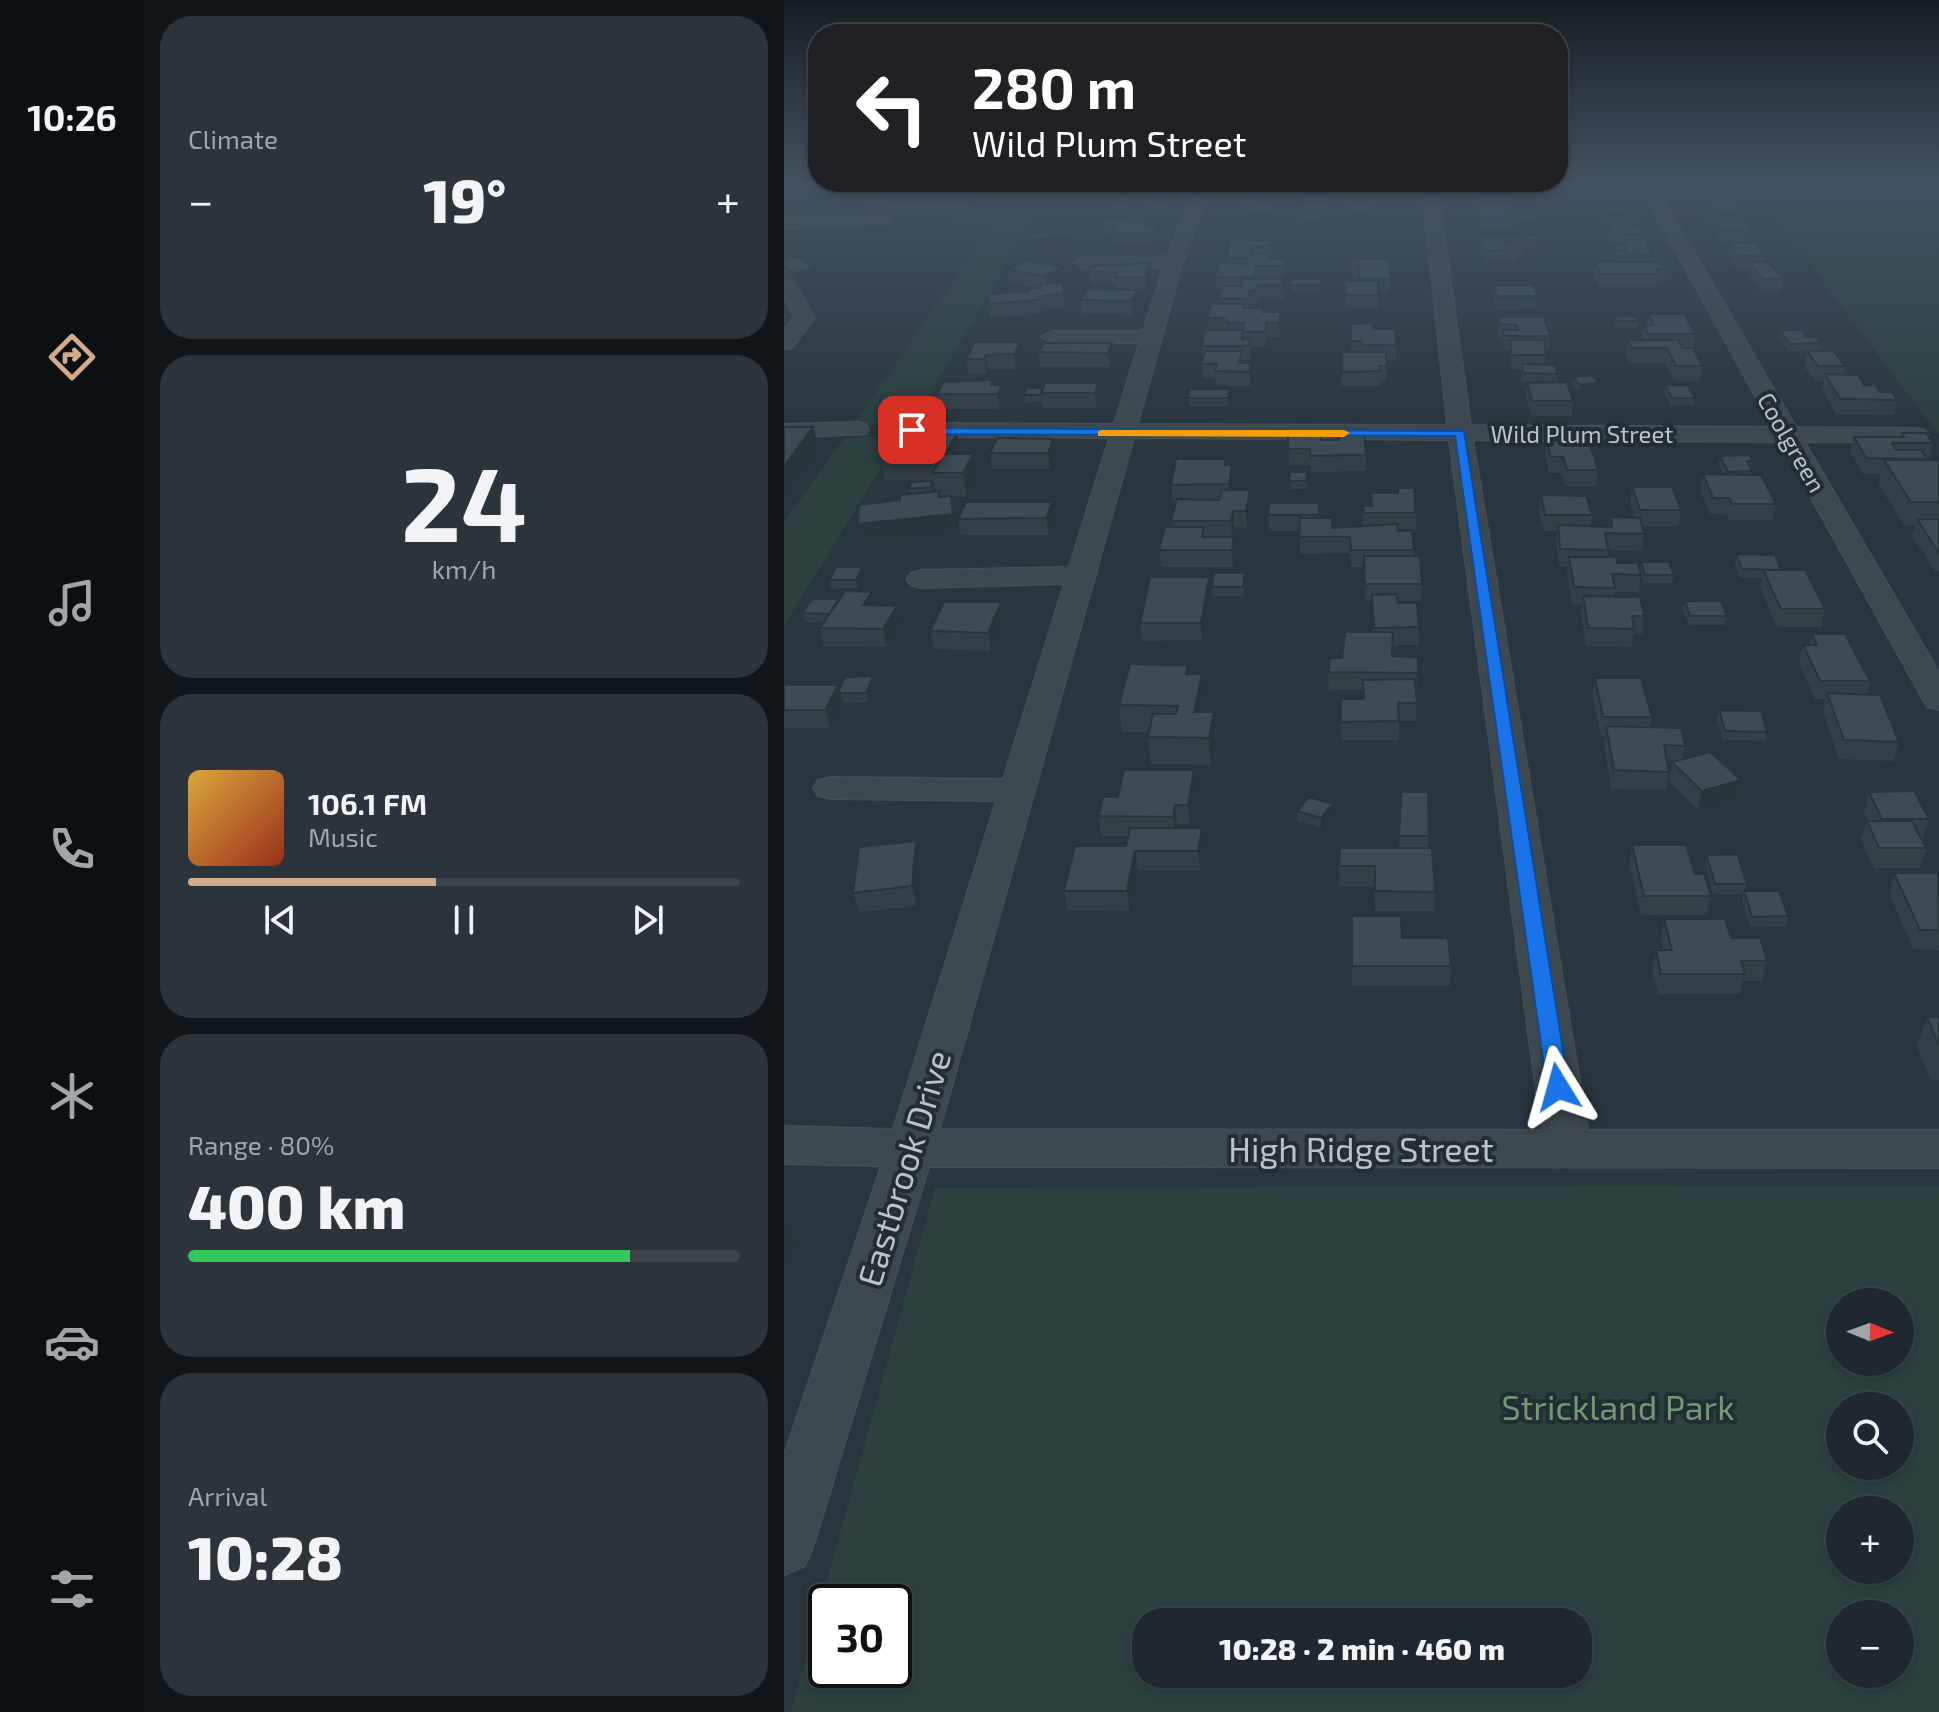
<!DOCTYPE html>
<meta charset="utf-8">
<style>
body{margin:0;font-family:"Exo 2",sans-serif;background:#2c343b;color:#f1f3f6;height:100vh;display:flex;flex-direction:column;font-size:30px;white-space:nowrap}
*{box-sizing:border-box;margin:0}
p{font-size:26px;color:#a1a6aa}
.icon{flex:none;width:44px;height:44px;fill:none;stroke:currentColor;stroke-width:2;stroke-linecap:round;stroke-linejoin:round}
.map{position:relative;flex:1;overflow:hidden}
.side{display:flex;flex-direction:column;gap:16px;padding:16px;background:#11161a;width:640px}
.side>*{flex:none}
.top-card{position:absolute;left:24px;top:24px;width:760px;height:168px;border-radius:32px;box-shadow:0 4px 12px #0003,0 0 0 2px #3c444b;background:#202124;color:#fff;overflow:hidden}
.needle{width:52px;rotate:91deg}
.tools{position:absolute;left:1042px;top:1288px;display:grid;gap:16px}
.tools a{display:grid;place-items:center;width:88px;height:88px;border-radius:50%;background:#1f282f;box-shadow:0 4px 12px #0003,0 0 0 2px #3c444b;font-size:40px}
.speed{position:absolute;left:24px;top:1584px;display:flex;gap:16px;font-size:40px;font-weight:700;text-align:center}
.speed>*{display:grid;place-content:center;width:104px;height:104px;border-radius:50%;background:#1f282f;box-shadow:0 4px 12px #0003,0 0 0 2px #3c444b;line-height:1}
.speed .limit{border:4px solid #111;border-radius:12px;background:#fff;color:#111}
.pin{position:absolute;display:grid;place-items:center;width:68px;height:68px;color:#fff;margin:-34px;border-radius:16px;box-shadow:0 4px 12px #0006}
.me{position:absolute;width:88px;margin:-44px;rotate:352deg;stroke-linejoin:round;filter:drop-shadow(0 0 6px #0008)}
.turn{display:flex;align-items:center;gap:28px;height:168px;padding:0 32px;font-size:36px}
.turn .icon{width:104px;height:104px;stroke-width:2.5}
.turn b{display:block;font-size:56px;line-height:68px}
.big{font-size:60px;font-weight:800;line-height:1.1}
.side .card{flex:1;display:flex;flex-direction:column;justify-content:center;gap:12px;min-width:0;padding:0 28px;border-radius:32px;background:#2c343b}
.side .dial{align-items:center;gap:0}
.dial b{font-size:104px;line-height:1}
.song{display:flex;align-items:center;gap:24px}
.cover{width:96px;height:96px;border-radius:12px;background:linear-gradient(135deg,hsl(40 70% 55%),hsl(10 70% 35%))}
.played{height:8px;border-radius:4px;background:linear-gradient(90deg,#d6ab8b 45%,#3c444b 45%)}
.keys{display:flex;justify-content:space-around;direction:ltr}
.heat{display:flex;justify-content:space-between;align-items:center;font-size:44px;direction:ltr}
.charge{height:12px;border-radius:6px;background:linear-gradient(90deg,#34c759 80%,#3c444b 0)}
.trip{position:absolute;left:348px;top:1608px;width:460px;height:80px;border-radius:32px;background:#1f282f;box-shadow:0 4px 12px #0003,0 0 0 2px #3c444b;font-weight:800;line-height:80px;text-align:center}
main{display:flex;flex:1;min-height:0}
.menu{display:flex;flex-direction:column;width:144px;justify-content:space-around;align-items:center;background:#0c1013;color:#a1a6aa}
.menu .icon{width:56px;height:56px}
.menu .current{color:#d6ab8b}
.menu b{font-size:36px;color:#f1f3f6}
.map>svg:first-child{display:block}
</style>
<main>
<nav class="menu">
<b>10:26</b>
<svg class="icon current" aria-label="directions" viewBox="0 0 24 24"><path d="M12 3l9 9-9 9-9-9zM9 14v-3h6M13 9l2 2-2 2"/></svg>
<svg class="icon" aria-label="music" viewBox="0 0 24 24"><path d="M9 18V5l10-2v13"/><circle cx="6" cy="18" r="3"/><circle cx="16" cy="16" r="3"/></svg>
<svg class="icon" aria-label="phone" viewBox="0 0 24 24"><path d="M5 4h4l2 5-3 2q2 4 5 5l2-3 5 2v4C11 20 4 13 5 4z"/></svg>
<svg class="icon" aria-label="climate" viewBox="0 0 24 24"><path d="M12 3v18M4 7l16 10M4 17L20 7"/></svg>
<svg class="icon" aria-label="car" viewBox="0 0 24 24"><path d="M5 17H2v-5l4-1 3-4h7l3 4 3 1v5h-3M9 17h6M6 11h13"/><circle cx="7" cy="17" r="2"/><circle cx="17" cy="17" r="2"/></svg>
<svg class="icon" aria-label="filters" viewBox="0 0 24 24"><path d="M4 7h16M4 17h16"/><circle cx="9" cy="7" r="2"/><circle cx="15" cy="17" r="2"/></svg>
</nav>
<section class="side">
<div class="card"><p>Climate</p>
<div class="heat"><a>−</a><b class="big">19°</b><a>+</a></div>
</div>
<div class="card dial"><b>24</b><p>km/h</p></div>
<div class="card">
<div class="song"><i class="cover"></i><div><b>106.1 FM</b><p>Music</p></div></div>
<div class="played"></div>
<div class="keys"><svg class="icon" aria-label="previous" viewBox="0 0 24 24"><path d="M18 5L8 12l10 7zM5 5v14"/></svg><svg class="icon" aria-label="pause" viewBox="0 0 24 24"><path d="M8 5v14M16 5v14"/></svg><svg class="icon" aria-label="next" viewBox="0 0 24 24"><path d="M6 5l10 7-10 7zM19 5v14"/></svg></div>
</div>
<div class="card"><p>Range · 80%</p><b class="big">400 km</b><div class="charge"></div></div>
<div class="card"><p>Arrival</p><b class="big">10:28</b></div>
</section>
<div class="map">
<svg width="1155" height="1712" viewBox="0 0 1155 1712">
<rect width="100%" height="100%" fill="#29363f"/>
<path fill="#2b403f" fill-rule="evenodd" d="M0,183H33L252,216L126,427L70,424L208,225L0,191Z
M964,183H1155V435Z
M118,436L110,447L0,626V522L60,438Z
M847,1186L1155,1187V1712H7L151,1188ZM1116,1302V1362H1056V1302ZM1116,1406V1466H1056V1406ZM1116,1510V1570H1056V1510ZM110,1602V1670H42V1602ZM1116,1614V1674H1056V1614ZM794,1622V1674H362V1622Z"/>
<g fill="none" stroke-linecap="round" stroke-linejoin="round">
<g stroke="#475158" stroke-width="2">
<path id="minor" d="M332,183H951L950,188L944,190H874L1012,427L1132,428L1141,430L1144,435L1141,440L1132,442H1021L1155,672V710L1143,707L1139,700L996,442L689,440L804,1130H1155V1168L145,1167L30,1545L21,1566L0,1575V1455L97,1166L0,1164V1126L109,1129L212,801L47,799L34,796L29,788L34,780L47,777L219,779L280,584L137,588L127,585L122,579L127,573L137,570L285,567L325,438L128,437L119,435L116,430L119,425L128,423L330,424L355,343H268L257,337L268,331H359L379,268L299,269L290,263L299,257L383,256L410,188H340ZM426,188L638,189L663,425L354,424L399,262ZM654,189L858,190L988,427L687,425ZM350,438L665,440L757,1130L156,1129Z
M98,215L107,220L104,224L0,229V219Z
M0,279L13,286L31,318L8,348L0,349V330L10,317L0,297Z
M73,422L82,424L85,429L82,434L0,438V424Z"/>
</g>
<use href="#minor" fill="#3d484f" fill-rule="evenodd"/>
</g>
<path fill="#344048" d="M347,183L388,193L382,208L363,209L362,200H346L343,209H329V203L345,196L344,188Z
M553,183H597V199H589L588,211H563L564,198L553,197Z
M690,183H713L718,191V193L730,201L729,211L753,215L752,221H734L733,230H727V236L754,240V247H740L739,254H733L732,261L699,263L694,232L695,214L690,215L686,197L687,186H690Z
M810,183H837V197H835L834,202H801L799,196L800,185H809Z
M908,183H945L953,194L951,206L958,214L956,222L967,231L965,243L981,256L980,262L1000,279L997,292H976L965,275L966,269H951L943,255L945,243H935L931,233L932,226H929L922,216L924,206H915L907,193Z
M322,184L323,189L319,195H284L283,189Z
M761,193L775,197V203H762Z
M544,196L543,213H536L534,221H517V209Z
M486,197L484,204H461V198Z
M816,203L851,214L850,224L862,234V239L868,255L867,262L882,269L880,282H874L873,287H815L810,275L811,262H831L829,257L831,247H829L824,236L825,226H821L815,215Z
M362,222V225L375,238L369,246L328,245V238L318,237L317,225Z
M245,234L290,241L251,246L246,240Z
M447,240H486L487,253L486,258L502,259L501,279H473H500L501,292L500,299H474L473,304H466V308L479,312H497V325L496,337H483L482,346H466V360H459V363H467L468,377L466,386H432L431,379L418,378V346L424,330L423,318L434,304L436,290H432L431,277L443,264L442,258Z
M0,259L34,281L13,286L0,276Z
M568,259H605L606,292H594V309H561V281H575V278H568Z
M308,266L368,276L362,291H353L354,303L348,315L298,314L296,300L332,289L331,285H307L305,272Z
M224,270L281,280L276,283H279L281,308L258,309V314L206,317L204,304L255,288L226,283Z
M537,279L536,292H507V285Z
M710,285L753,296L752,309L712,310L709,298Z
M864,314L911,334L909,348H898L918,366L916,381H890L881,362H845L842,354L844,340L858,339L859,326H862Z
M714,317L766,336L764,350H761V365L773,374V381H738L737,369H727L726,350H720L719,338H714L713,330Z
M829,317L854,321L853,328H831L829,323Z
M567,324L589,329L612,345V360H602L603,381H596V386H558L557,352H567Z
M996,330L1022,337L1037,343L1036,351H1004L995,337Z
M191,342L238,356L232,369H204L202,373H184L182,359Z
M328,343L330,357L326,367H256L254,352Z
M1023,351L1061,366L1059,375L1113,400L1110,415L1052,414L1038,389L1040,381H1031L1020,366Z
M789,377L814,391L795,392L788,384Z
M209,380L210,385H218L221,400L216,409H156L153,394Z
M314,383L316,397L312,408H259L258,402H241L240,395L259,388Z
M743,383L789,401L788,416H747L742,397Z
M881,385L911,398L910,405L887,406L880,393Z
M445,389L444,406H405L404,398Z
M173,433L177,454L193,477L183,497L168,496L171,512L172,531L78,541L74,524L126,494L125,489L148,481L149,492L152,491L150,481L101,480L96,457Z
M1118,433L1149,443L1145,459H1143V460H1155V571H1151L1128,536L1131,526H1121L1094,484L1097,474H1079L1066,452L1070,437H1117Z
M504,434L537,440L582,455V471L527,472L526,465H505Z
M269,439L272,454L266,469H208L206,453Z
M762,440L814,470L812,486H781L777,473H765L761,455Z
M936,456L969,461L967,469L968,475L992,504L989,520H945L943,514H926L916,491L919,474H940L934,464Z
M441,459V465L449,481L448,490H466L467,507L463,528L450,527L448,537H450L451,553L449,567H377L375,550L388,527L387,521L393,501H389L387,485Z
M506,472H523L522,489H506Z
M848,487L897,510L895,526H858L860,534L858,551L824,550L823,557L833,563L856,569L857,562L890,575L888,583H860L857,575L855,592H831L830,597L860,616L858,634H850L848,647L802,646L797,613L798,605L788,604L783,574L784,566H775L772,542L773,531H760L755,512L757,495L808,515L807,526L825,527L827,517L851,518L846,503Z
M268,502L271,518L265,535H177L174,519Z
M536,503V518L548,528L579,526V506L632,513V529H614L630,550V556L638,584L637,601H614V603L635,627V645H609L608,656L634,657L633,692H632V721H615V740H557V699H579V690H545L544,672L589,632L588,601H581L580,567H567L566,553L516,554V531H485L484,515Z
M952,554L997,570L1041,609L1037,627H993L976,587L978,578H956L951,563Z
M461,573L460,596H429L428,587Z
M80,575L74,588L47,589L45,580Z
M426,594L418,640L358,641L356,623Z
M901,601L943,616L941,625H905L899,610Z
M91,605L117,623L103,647L40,646L36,628L39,622H21L18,613Z
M220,619L207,651L150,649L146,631Z
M1028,634L1086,681L1083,694L1115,742L1110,761L1055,759L1039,711L1041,699H1031L1015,663L1019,645H1025Z
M405,674L420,701L418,712H430L432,739L427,765L367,764L364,737L365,732H338L335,705Z
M89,676L91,686L84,702L59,703L46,728H0V685H54L55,690Z
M811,678L868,717L866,727L901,746L899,759L957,780L953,799L914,810L885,781L888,764H884L885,772L882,790L827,789L820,745L821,736H817L808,696Z
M935,710L983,732L981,741L939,740L933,719Z
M412,788L406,824H393V828L419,847L416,870H354L346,911L283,910L280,891L342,846L345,836H317L315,816L334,797Z
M617,792L645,836L644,848L651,892L650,911H591L590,886H555V866L615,848Z
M1085,792L1145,819L1139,838H1137L1142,848L1136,868H1090L1077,840L1083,821H1084L1080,811Z
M513,811L549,814L537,828L513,820Z
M132,841L137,860L133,906L75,912L69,893Z
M848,845L911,874L927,896L923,915H857L845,864Z
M922,855L963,884L961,891L1004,916L1002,926L966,927L958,901L959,894H929L921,864Z
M1110,873L1155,875V950L1129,949L1105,892Z
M568,916L618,938L667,966L666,986H568Z
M880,919L947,938L983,961L978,981H959L956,994H874L868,970L872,950H879L877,938Z
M1143,1017H1155V1080H1146L1133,1046Z"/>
<path fill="#2a343b" d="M386,183L388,193L382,208V197Z
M322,184L323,189L319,195L318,190Z
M487,212L488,218L460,221L459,214Z
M374,225L375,238L369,246L368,234Z
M727,229V241L696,236L697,231Z
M290,235V241L251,246L250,239Z
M366,263L368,276L362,291L361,277Z
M280,267L281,280L263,289L261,276Z
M31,268L34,281L13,286L10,273Z
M353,290L354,303L348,315L347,301Z
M497,312V325L496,337L495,323Z
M236,342L238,356L232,369L230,354Z
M328,343L330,357L326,367L324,353Z
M202,355L204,369L202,373L200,359Z
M467,363L468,377L466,386V372Z
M314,383L316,397L312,408L311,393Z
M815,383L814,391L795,392L796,385Z
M218,385L221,400L216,409L214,394Z
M29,427L35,449L0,498V466Z
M173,433L177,456L161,454Z
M269,439L272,454L266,469L264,453Z
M189,454L193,477L183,497L179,473Z
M448,465L449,481L446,501L445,484Z
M466,490L467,507L463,528L462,511Z
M167,496L171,512L172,531L78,541L74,524Z
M268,502L271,518L265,535L262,518Z
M449,511L450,527L448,538L447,521Z
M450,537L451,553L449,567L448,550Z
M78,567L80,575L74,588L72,580Z
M425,577L426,594L418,640L417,623Z
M88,592L92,609L79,605Z
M217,602L220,619L207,651L204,633Z
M113,606L117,623L103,647L99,629Z
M418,674L420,701L412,739L410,712Z
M89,676L91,686L84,702L82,693Z
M54,685L59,703L46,728L41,710Z
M430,712L432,739L427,765L425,738Z
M410,770L412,788L406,824L404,805Z
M957,780L953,799L914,810L918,791Z
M549,804V814L537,828V818Z
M391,805L393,824L391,836L389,817Z
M418,828L419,847L416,870L414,851Z
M132,841L137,860L133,906L128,886Z
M351,851L354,870L346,911L343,891Z
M4,1222L12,1242L0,1275V1232Z"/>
<path fill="#3c4b54" stroke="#2a343b" stroke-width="2" d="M287,183L322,184L318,190L283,189Z
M347,183H386L382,197H362L365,188H344Z
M553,183H597V187L552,186Z
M692,183H713L718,191H688L687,186H692Z
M811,183H837L838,185H833L835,190H802L800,185H812Z
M910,183H945L953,194H917Z
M565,190H589L588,199H563Z
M464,191H486L484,198H461Z
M688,193H721V196H728L730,201L690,203Z
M761,193H774L775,197H762Z
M332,196H345L342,203H329Z
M520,196H544L543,201H535L534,209H517Z
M816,203L846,206L851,214H822Z
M924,204H950L958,214H931Z
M488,205L487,212L459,214L460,206Z
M695,205H713L721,211H732L734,218H698Z
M720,211H751L753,215H733L732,211Z
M321,219L362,222L360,225H374L368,234L327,233L332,226L317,225Z
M694,220H721L727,229L697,231Z
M932,221L962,222L967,231L936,230Z
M825,224H850L862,234H831Z
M284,229L290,235L250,239L245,234Z
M752,235L754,240H740L738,236L732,235Z
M696,236H738L740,241H720L721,244H732L733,249L700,251Z
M846,239H862L868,255L843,254L842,250H832L831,244H841L840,241Z
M447,240H486L485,246H468L466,254H484L483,259H502L501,266H472L470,277H431L435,263L462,264L463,258H442Z
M945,243H972L981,256H953Z
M14,257L31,268L10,273L0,266V259Z
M568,259H605L606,279H575V265H568Z
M243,261L280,267L261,276L224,270Z
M811,262H878L882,269H872L875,274H816Z
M967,262H983L1000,279H978Z
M366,263L361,277H331L333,272H305L308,266Z
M458,279H500L499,285H473L472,291H466L464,299H434L437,286H457Z
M508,279H537L536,285H507Z
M561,281H594V295H561Z
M279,283V294L256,296V300L204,304V294L245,292V289L257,288V284Z
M710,285H750L753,296H713Z
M304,289L353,290L347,301L296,300Z
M427,304H460V308H479L478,312H497L495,323H482V332H459L460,323H443V318H423Z
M864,314H900L911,334H864L859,326L870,325Z
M852,316L854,321H831L829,317Z
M714,317H760L766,336H720L719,330H734L733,325L715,324Z
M588,323L589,329H611L612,345H578V341H567V324Z
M420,330H459L458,339H466L465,346H418Z
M996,330H1018L1022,337H1032L1037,343L1006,344Z
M726,340H760L762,355H728Z
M844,340H894L898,348H909L918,366H892L883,348H847Z
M191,342H236L230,354L202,355L200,359H182Z
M260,343H328L324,353L254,352Z
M421,351H458L455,363H467L466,372L431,371L433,364H417Z
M1023,351H1049L1061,366H1034Z
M557,352H602L603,366H596V371L558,372Z
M738,364L772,365L773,374L739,373Z
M1041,374L1074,375L1080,385H1091L1096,392H1108L1113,400L1056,399Z
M808,375L815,383L796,385L789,377Z
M209,380L207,385H218L214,394H153L160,382Z
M783,382L789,401H748L743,383Z
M261,383H314L311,393H257Z
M881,385H904L911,398H888Z
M243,388H259L257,395H240Z
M406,389H445L444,398H404Z
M0,427H29L0,466Z
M112,433H173L161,454H189L179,473H148L157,458L96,457Z
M554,433H580L582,455L526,456V449H504V434H536L537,440H555Z
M1118,433H1142L1149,443H1108L1112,450H1137L1143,459L1082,458L1070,437H1120Z
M213,438L269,439L264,453H206Z
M804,439L814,470H783L779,457H767L762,440Z
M966,455L969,461H963L968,471L944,472L936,456Z
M392,459H441V465H448L445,484L387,485Z
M1100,460H1155V502H1127Z
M506,472H523L522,481H505Z
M919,474L977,475L992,504H948L945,498H929Z
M148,481L147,487L125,489L127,482Z
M848,487H888L897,510H856Z
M614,488H630L632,513H580L579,506H588L587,493H614Z
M438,490H466L462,511H449L447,521H387L393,499L435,500Z
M155,491V497L167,496L169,514L74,524L75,505L116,500V495Z
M757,495L802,496L808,515H761Z
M182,502H268L262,518L174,519Z
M486,503H536L535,515H484Z
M827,517L856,518L860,534L821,533L824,550L776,549L774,525L828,527Z
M516,518H548V528L613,524L614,531H628L630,550H567L566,537H515Z
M1133,519H1155V553Z
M381,527H420L418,537H450L448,550H375Z
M952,554L991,555L997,570L958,569Z
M580,556H636L638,584H581Z
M785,557H832L833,563H854L857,575L828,574L831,588L790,587Z
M857,562H885L890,575H861Z
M52,567H78L72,580H45Z
M979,570H1021L1041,609H997Z
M430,573H461L459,587H428Z
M366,577H425L417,623H356Z
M61,591L88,592L79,605L113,606L99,629L36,628Z
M613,594L614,603H633L635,627L590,628L588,595Z
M799,596L856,597L860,616H848L850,629L804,628Z
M28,599H55L45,614L18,613Z
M901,601H937L943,616H906Z
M160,602H217L204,633L146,631Z
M561,632H609L608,656L634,657V673L544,672L546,658H558Z
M1028,634H1061L1086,681H1036L1019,645H1033Z
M346,664L404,665L402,674H418L410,712H430L425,738L364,737L369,714H392L394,706L335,705Z
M89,676L82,693H56L55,690L61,677Z
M811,678H857L868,717H819Z
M631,679L633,703H614L615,721L557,722V699H580L579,680Z
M0,685H54L41,710H0Z
M1043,693L1096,695L1115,742L1060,740Z
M935,710L977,711L983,732L941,731Z
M822,726L897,728L901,746L880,745L885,772L830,770Z
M926,752L957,780L918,791L888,762Z
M340,770H410L404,805H391L389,817L315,816L319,797H334Z
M1130,791L1145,819H1098L1085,792Z
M617,792H644L645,836H615Z
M525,797L549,804L537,818L513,811Z
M1083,821H1128L1142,848H1095Z
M346,828H418L414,851H351L343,891H280L291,846H342Z
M132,841L128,886L69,893L75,847Z
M848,845H902L911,874H920L927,896H860Z
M556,848H648L651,892L591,891V866H555Z
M953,854L963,884H931L922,855Z
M1110,873H1154L1155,930H1136Z
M960,891H995L1004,916L968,917Z
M568,916H617L618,938H664L667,966H568Z
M880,919H941L947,938H976L983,961H957L961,974H877L872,950H888Z
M1143,1017H1155V1046Z"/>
<linearGradient id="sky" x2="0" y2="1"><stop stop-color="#171e23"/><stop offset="0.43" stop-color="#435263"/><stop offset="1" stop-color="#435263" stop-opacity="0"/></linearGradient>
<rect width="1155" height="423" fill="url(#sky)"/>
<path fill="#1a73e8" stroke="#114b97" stroke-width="2" d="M124,428L680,431L785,1087L781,1092L774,1095L766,1092L763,1087L671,436L128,434L124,433Z"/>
<path fill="#f59e0b" d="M318,430H560L566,433L560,437L314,436V431Z"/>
<g text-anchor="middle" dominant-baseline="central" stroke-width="8" stroke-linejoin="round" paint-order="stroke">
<g font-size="24" fill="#bac3c9" stroke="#222d34">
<text x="798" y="433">Wild Plum Street</text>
<text transform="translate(1008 442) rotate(60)">Coolgreen</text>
</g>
<g font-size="34" fill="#bac3c9" stroke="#222d34">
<text x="577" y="1148">High Ridge Street</text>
<text transform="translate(119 1168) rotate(-73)">Eastbrook Drive</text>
</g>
<g font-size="34" fill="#749876" stroke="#222d34">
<text x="834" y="1406">Strickland Park</text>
</g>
</g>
</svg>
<div class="tools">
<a><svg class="needle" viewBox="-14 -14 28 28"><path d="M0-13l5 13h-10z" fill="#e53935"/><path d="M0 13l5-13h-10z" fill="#a1a6aa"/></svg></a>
<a><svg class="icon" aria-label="search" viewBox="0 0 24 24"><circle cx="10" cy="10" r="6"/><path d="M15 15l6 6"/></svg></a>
<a>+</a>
<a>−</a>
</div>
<div class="speed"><div class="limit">30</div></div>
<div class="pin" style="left:128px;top:430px;background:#d93025"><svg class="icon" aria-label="arrive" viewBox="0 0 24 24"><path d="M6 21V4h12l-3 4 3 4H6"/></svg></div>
<svg class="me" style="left:774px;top:1087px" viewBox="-20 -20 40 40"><path d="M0-17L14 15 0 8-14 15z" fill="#1a73e8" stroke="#fff" stroke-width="4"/></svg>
<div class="trip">10:28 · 2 min · 460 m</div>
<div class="top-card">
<div class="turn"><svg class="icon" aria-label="left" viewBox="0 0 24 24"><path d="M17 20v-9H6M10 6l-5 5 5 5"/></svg><div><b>280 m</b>Wild Plum Street</div></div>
</div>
</div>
</main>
